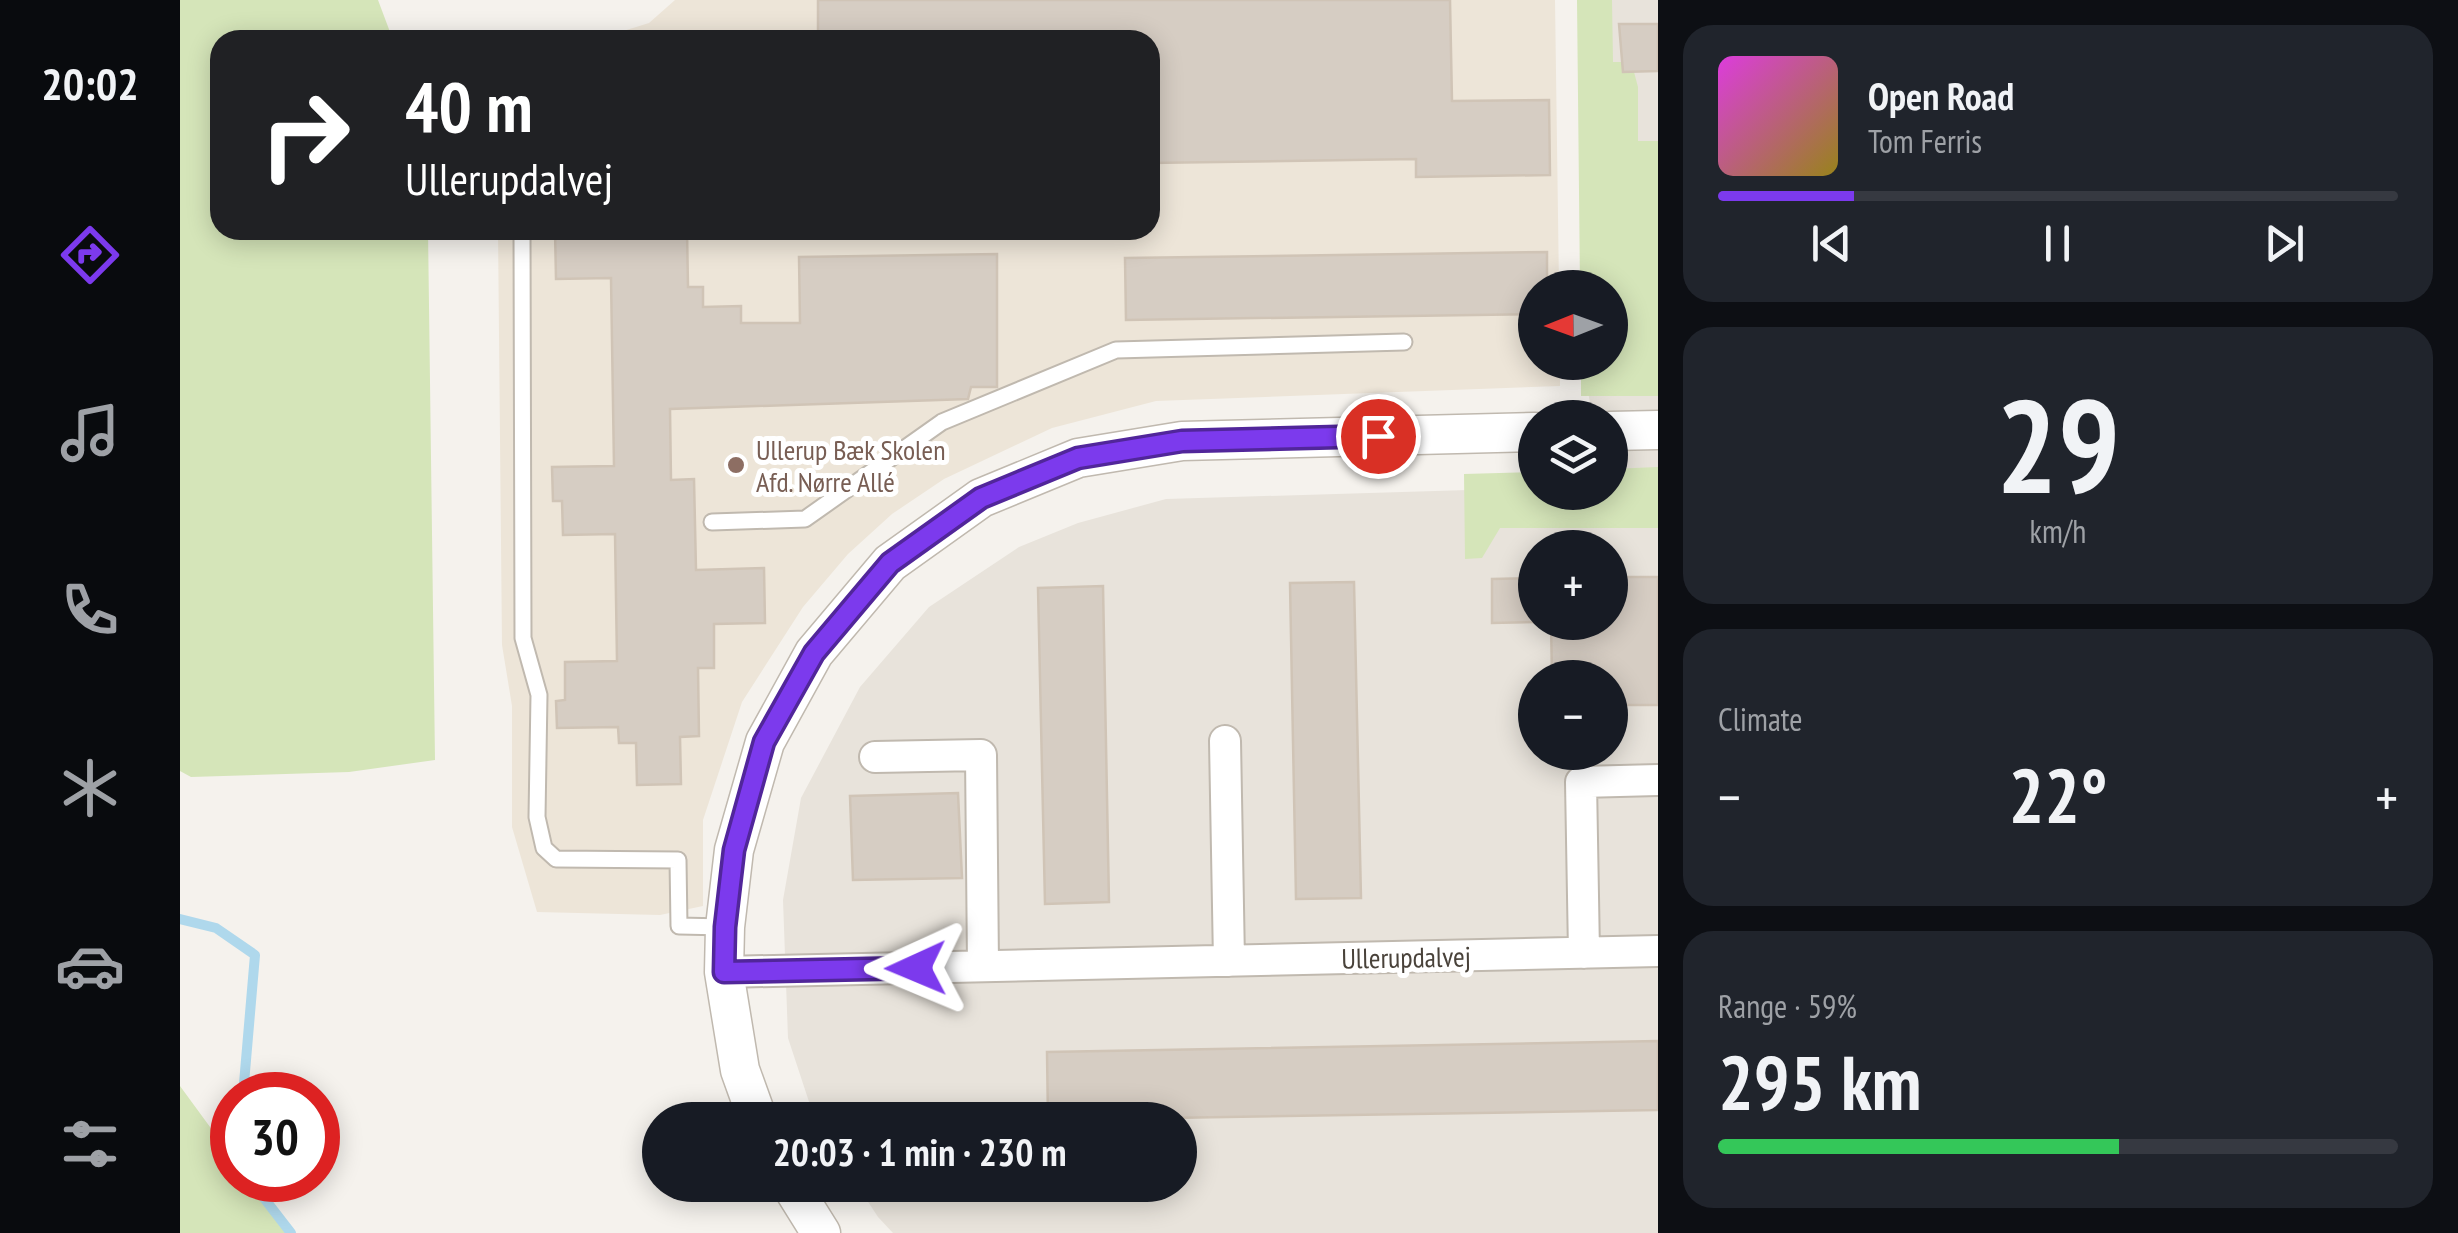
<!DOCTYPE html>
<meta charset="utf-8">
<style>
body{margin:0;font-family:"PT Sans Narrow",sans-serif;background:#20242c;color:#f1f3f6;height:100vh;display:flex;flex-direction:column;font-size:38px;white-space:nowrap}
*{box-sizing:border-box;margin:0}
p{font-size:32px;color:#9ea1a6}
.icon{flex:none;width:55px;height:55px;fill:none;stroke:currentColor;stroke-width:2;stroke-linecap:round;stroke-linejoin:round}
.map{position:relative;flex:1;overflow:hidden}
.side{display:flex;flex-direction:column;gap:25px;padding:25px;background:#0d0f14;width:800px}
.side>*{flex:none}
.banner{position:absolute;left:30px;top:30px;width:950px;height:210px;border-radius:30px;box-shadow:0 5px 25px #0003;background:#202124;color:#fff;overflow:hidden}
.needle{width:65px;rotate:269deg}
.fabs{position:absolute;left:1338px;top:270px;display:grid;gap:20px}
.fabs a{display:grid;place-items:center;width:110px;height:110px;border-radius:50%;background:#171b24;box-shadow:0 5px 25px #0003;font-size:50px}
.speed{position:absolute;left:30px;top:1072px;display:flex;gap:20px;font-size:50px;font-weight:700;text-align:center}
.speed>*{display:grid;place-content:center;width:130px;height:130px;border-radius:50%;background:#171b24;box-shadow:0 5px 25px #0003;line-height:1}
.speed .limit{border:15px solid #d22;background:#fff;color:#111}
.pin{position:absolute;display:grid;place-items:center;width:85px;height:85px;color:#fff;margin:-42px;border:5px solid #fff;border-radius:50%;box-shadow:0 2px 10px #0007}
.me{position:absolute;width:110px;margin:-55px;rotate:269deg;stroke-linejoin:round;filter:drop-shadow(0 0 8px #0008)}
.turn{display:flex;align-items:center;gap:35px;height:210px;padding:0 30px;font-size:45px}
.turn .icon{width:130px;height:130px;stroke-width:2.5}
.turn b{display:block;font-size:70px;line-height:85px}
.big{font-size:75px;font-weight:800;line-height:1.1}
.side .tile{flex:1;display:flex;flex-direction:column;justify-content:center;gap:15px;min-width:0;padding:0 35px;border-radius:30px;background:#20242c}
.side .dial{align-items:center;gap:0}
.dial b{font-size:130px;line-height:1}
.song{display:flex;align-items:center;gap:30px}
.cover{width:120px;height:120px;border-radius:15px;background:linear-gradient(135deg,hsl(300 70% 55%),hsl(50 70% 35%))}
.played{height:10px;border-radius:5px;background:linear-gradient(90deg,#7c3aed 20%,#363941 20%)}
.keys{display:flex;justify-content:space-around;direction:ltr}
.heat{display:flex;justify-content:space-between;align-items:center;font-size:55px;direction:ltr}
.charge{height:15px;border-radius:8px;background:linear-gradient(90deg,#34c759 59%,#363941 0)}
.trip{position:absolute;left:462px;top:1102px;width:555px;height:100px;border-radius:50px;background:#171b24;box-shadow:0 5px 25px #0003;font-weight:800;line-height:100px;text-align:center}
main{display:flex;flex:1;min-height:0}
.tab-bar{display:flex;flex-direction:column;width:180px;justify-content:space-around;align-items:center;background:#090b0e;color:#9ea1a6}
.tab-bar .icon{width:70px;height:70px}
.tab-bar .active{color:#7c3aed}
.tab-bar b{font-size:45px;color:#f1f3f6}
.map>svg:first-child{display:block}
</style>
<main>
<nav class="tab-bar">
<b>20:02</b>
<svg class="icon active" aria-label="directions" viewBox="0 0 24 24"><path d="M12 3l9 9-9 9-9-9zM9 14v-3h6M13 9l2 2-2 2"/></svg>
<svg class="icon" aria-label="music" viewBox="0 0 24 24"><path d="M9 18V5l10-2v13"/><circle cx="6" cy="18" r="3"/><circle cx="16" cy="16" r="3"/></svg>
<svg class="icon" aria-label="phone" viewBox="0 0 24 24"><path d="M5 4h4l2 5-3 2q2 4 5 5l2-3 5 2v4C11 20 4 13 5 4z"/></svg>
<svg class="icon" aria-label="climate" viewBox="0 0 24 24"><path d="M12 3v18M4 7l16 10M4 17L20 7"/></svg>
<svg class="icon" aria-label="car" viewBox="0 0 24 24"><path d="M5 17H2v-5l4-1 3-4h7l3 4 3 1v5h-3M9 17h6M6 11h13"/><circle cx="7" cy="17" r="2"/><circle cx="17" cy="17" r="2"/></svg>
<svg class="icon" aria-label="filters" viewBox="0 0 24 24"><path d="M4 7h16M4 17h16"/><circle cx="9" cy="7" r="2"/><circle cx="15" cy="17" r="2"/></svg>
</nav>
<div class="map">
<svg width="1478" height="1233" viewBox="0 0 1478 1233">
<rect width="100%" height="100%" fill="#f5f2ed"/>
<path fill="#e8e3db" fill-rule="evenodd" d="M1399,0H1478V1233H713L698,1217L677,1185H1000V1120H635L608,1038L603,900L621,798L680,687L749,607L839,547L898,523L986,499L1355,488V492H1430V418L1412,417L1407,384L1430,362V288ZM1355,548H1430V622H1355ZM1355,678H1430V752H1355Z"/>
<path fill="#ede5d8" d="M495,0H1375L1379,287L1355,288V362L1380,363V386L976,401L872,428L764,479L712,514L668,554L623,607L562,702L523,820V906L480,915L357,912L332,827V706L322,645L318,230H970V40H430L440,32L469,23Z"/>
<path fill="#d5e5b9" d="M0,0H198L213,40H40V230H248L255,760L169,772L11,777L0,771Z
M1397,0H1432L1433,62H1442L1443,72H1454L1458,87V141H1478V396H1401V363L1430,362V288L1400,287Z
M1478,467V528H1320L1302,558L1285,559L1284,474L1355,472V492H1430V469Z
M0,1086L52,1157V1180H70L111,1233H0Z"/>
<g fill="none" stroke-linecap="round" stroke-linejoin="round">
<path stroke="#afd8ec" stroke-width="10" d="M0,919L36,928L75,955L63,1095
M70,1180L111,1233"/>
</g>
<path fill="#d6cdc3" stroke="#d0c4b6" stroke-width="2.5" d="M638,0H1270L1272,101L1369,100L1370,175L1236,177V159L970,163V40H638Z
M1439,24H1478V71L1443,72Z
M375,230H507L508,287H523V307L561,306V323H620L619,257L817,254V387H791L788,399L490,409L491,480L514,479L516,570L584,568L585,623L534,624V668H518L519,736L500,737L501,784L457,785L456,743H439L438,727L377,728L376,701L385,700V662L437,661L435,534L383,535L382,501H373L372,467L434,466L431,278L376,279Z
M1367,252V288H1355V314L946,320L945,258Z
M1430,577H1478V705H1430V678H1372L1371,622H1430Z
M1355,578V622L1312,623V579Z
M1174,582L1181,898L1116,899L1110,583Z
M923,586L929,902L865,904L858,588Z
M778,793L782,878L673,880L670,796Z
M1478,1041V1110L868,1120L867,1052Z"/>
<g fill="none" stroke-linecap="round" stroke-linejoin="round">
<g stroke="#c0b9af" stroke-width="19">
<path id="service" d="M342,230L343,638L359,695L357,817L364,848L376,859L498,860L499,926L545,927
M532,522L625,519L762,422L936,350L1224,342"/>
</g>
<g stroke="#c0b9af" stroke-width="34">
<path id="minor" d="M1045,741L1049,961
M695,757L801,755L803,966
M1404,953L1401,782L1478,780
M544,972L1478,951"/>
</g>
<g stroke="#c0b9af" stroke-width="41">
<path id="tertiary" d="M1430,431L1478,430
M578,1120L560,1070L544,972L545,927L554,850L585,742L634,653L710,563L801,498L898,458L1002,441L1355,432
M611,1185L641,1233"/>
</g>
<use href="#service" stroke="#fff" stroke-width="15"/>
<use href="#minor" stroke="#fff" stroke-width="30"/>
<use href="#tertiary" stroke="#fff" stroke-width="38"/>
</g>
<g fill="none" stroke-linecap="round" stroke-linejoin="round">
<g stroke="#51269a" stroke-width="25">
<path id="route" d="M736,968L544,972L545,927L554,850L584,742L634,653L710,563L801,498L898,458L1002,441L1198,436"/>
</g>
<use href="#route" stroke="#7c3aed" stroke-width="18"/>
</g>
<circle fill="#8d6e63" stroke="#fff" stroke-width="4" cx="556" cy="465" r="10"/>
<g text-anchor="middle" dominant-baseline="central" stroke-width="10" stroke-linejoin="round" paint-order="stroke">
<g font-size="28" fill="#785e54" stroke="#fff" text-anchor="start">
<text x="576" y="449">Ullerup Bæk Skolen<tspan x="576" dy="32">Afd. Nørre Allé</tspan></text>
</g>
<g font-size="28" fill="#49423a" stroke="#fff">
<text transform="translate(1226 957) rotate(-1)">Ullerupdalvej</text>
</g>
</g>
</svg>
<div class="fabs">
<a><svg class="needle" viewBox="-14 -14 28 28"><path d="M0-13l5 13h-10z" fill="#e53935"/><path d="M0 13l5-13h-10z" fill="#9ea1a6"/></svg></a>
<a><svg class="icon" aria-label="layers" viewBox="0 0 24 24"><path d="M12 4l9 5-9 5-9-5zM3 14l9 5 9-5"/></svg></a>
<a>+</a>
<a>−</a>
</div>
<div class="speed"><div class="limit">30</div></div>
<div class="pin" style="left:1198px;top:436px;background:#d93025"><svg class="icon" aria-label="arrive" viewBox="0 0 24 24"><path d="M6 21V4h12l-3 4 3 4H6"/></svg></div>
<svg class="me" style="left:736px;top:968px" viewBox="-20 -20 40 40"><path d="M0-17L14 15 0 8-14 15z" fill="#7c3aed" stroke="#fff" stroke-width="4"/></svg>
<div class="trip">20:03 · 1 min · 230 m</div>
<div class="banner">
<div class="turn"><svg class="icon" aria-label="right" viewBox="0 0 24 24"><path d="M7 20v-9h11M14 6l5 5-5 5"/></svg><div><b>40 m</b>Ullerupdalvej</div></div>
</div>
</div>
<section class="side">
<div class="tile">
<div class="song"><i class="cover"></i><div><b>Open Road</b><p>Tom Ferris</p></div></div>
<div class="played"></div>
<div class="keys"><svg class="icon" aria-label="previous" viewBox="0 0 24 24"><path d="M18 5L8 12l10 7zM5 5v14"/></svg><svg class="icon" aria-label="pause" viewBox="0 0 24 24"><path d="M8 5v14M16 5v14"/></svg><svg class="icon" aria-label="next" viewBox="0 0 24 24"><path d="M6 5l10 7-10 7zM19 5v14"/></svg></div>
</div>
<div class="tile dial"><b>29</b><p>km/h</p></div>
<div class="tile"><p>Climate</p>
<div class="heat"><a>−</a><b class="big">22°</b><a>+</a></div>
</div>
<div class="tile"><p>Range · 59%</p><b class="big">295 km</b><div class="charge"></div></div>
</section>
</main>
